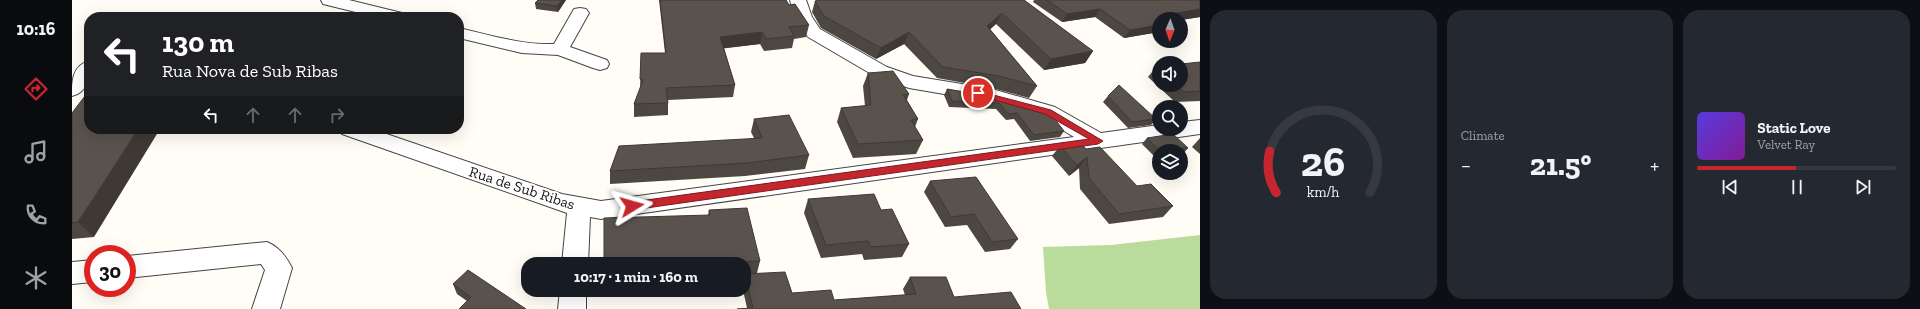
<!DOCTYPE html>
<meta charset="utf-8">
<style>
body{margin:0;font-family:"Zilla Slab",serif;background:#242831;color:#f1f3f6;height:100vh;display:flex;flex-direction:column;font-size:15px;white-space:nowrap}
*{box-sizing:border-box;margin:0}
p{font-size:13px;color:#9ea1a6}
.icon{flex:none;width:22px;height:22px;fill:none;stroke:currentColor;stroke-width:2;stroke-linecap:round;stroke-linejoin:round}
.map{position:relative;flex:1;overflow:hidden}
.details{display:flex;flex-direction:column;gap:10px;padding:10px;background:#0d0f14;width:720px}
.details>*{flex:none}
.guide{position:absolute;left:12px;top:12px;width:380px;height:122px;border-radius:16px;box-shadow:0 4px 16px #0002;background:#202124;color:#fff;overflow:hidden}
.needle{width:26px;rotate:182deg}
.buttons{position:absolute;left:1080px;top:12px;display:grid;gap:8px}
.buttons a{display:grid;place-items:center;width:36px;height:36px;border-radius:50%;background:#171b24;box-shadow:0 4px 16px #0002;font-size:20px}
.speed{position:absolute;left:12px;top:245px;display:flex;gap:8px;font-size:20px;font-weight:700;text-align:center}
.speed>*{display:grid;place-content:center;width:52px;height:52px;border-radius:50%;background:#171b24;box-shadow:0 4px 16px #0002;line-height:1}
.speed .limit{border:6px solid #d22;background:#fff;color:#111}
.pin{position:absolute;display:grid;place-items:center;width:34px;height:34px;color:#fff;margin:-17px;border:2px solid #fff;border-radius:50%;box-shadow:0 1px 4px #0007}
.me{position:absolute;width:44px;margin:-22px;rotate:82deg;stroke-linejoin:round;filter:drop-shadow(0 0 3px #0008)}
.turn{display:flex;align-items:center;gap:14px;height:84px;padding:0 12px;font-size:18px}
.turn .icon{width:52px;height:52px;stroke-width:2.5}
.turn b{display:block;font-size:28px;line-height:34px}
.lanes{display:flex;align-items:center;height:38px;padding:0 12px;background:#0003;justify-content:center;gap:20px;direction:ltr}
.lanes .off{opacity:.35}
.big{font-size:30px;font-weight:700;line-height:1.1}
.details .widget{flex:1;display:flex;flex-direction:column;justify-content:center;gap:6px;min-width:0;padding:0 14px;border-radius:16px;background:#242831}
.details .dial{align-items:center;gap:0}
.dial svg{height:104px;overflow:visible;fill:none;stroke:#363941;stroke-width:7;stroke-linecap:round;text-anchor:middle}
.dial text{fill:#f1f3f6;stroke:none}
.song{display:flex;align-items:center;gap:12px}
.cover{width:48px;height:48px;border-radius:6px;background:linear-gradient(135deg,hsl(250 70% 55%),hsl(290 70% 35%))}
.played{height:4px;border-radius:2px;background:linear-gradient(90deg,#c4262e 50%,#363941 50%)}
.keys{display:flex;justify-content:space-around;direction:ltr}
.heat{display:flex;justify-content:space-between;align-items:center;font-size:22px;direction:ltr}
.details .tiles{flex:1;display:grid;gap:10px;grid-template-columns:repeat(3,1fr)}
.trip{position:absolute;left:449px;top:257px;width:230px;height:40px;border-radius:16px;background:#171b24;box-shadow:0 4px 16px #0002;font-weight:700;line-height:40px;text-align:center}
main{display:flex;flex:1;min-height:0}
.tabs{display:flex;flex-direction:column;width:72px;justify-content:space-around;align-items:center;background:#090b0e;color:#9ea1a6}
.tabs .icon{width:28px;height:28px}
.tabs .on{color:#c4262e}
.tabs b{font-size:18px;color:#f1f3f6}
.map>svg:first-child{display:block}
</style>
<main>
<nav class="tabs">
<b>10:16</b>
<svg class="icon on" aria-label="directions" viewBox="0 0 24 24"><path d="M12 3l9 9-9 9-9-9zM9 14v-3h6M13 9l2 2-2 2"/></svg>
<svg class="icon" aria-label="music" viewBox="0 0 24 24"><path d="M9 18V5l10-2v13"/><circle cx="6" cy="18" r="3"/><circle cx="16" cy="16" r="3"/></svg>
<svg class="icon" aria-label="phone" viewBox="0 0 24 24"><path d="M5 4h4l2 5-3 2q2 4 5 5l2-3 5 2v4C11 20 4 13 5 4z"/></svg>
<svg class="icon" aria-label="climate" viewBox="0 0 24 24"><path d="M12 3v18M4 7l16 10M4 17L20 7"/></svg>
</nav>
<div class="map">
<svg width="1128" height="309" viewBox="0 0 1128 309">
<rect width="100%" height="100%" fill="#fffdf5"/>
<path fill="#b9dc9c" d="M1128,235V309H977L974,292L971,247L1039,245Z"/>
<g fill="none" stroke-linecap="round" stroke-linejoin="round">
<g stroke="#444" stroke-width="2">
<path id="minor" d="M249,0H277L330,13L333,17H304L251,4Z
M718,0H734L740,17L748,29L815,67L841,76L920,89L983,107L1029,133L1087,125V129H1109V122L1128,120V134L529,219L518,217L516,264H490L495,213L270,134L266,129H300L490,194L529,201L1002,137L969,117L919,102L837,88L801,75L736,37L722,17Z
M508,8L514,9L517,13L498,47L535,60L537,64L535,68L528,70L521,68L486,55L450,53L387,38V28C418,35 449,45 482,44L502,9Z
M17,61C17,76 17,92 0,96C0,81 0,66 17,61Z
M195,242C207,247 214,256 220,268L208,309H180L193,270L189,264L55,278V256Z
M21,260V282L0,284V262Z
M488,290H514V309H486Z"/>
</g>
<use href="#minor" fill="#fff" fill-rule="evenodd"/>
</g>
<path fill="#4d4742" d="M494,0L486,12L464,9L463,3Z
M587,0H714L717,5L737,25L734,37L722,39L720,48L692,51L688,44L652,48L663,85L661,97L596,100V115L562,117V104L568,89L569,53H593Z
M952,0L1021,51L1013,63L972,70L924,24L918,29L965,86L957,98L920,88L865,78L832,44L804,59L749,28L740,12L743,1Z
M962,0H1128V17L1109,20V19H1087V32L1052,38L1023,17L990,22L961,2Z
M1128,62V101L1103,102L1076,77L1084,67L1087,66V85H1109Z
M796,73L837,94L835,100L846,119L843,127L851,140L844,154L781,158L765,122L769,108L793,106L791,86Z
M875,89L922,97L992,131L988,137L958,141L942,119L934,120L924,109L877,107L872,95Z
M1036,96L1084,119L1079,125L1056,128L1031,102Z
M0,113L22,237L0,239Z
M682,119L737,155L733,169L673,176L538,184V171L682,138L679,132Z
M1075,138L1116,148L1111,154H1109V151H1087V155L1082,156L1070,144Z
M1128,138V154L1120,147Z
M988,146L1014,149L1065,186L1101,206L1091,217L1037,224L1008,189L1007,168L997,176L980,156Z
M858,181L946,239L938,249L913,252L895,225L873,227L852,192Z
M736,199L809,210L837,244L830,257L792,260L790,254L749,258L732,213Z
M637,210L688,261L685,273L720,293L762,300L833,295L831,289L838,277L882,297L949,309L675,308L671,290H672V280L673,275H672V264H532L636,215Z
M381,284L454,309L395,301L385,294Z
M533,290H580V295L533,297Z"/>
<path fill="#3f3936" d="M490,0H494L486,12L485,6Z
M1028,9L1023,17L990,22L995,14Z
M1128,9V17L1109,20V19H1087V16Z
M930,13L924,24L910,37L915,26Z
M1087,25V32L1052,38L1058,30Z
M690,32L688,44L647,49L648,37Z
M837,32L832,44L804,59L809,48Z
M1021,51L1013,63L972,70L979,59Z
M66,129H88L22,237L6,222Z
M1015,157L1007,168L997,176L1005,165Z"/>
<path fill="#5a524d" stroke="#3f3936" d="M466,0H490L485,6L463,3Z
M588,0H714L717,5L723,4L737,25L717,27L722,36L694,39L690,32L648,37L663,85L594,88L596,103L562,104L571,80L568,79L569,53H594Z
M746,0H952L1021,51L979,59L930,13L915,26L965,86L927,76L871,67L837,32L809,48L752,16L743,1Z
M975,0H1128V9L1087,16L1092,19H1087V25L1058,30L1028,9L995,14Z
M1128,62V91L1112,92L1104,85H1109V64Z
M821,71L837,94L831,95L846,119L839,120L851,140L786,144L769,108L799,105L796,73Z
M1047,85L1084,119L1060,122L1036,96Z
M875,89L922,97L972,112L982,118L992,131L962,135L945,113L937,114L927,103L880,101Z
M16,92H17V129H66L6,222L0,223V113Z
M717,115L737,155L675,163L538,171L547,146L690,138L682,119Z
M1101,134L1116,148L1087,150L1075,138Z
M1009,143L1014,149L1028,147L1065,186L1079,184L1101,206L1047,214L1017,178L1015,157L1005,165L988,146Z
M904,177L946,239L920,242L902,214L879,217L858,181Z
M802,194L809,210L820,209L837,244L799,247L796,241L754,245L736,199Z
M675,208L688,261L647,263L646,258L579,260V264H532V218L638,215L637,210Z
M396,270L454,309H387L399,297L381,284Z
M713,272L720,293L759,290L762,300L844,294L838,277H874L882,297L939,292L949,309H665L681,308L673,274Z"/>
<path fill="#c4262e" stroke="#7f191e" d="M904,91H906L979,110L1031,141L1026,144L560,210L555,206L560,202L1017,139L973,114L904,95Z"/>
<g text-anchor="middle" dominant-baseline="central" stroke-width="4" stroke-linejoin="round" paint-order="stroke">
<g font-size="15" fill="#111" stroke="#fff">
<text transform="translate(450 188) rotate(18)">Rua de Sub Ribas</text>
</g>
</g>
</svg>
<div class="buttons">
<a><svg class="needle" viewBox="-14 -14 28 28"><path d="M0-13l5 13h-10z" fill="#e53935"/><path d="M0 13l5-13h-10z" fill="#9ea1a6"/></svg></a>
<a><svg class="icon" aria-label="sound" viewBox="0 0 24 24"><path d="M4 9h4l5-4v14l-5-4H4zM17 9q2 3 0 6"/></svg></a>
<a><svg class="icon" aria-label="search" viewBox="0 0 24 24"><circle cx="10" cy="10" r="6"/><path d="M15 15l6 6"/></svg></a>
<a><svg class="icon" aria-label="layers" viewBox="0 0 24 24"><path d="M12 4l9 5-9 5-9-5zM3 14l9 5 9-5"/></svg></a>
</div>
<div class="speed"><div class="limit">30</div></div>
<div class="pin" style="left:906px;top:93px;background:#d93025"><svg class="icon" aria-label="arrive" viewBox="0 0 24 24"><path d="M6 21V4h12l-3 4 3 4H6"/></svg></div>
<svg class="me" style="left:560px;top:206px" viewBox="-20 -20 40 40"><path d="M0-17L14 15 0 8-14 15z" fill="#c4262e" stroke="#fff" stroke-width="4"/></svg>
<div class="trip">10:17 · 1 min · 160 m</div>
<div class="guide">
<div class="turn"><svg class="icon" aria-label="left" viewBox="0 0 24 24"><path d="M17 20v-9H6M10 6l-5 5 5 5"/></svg><div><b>130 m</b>Rua Nova de Sub Ribas</div></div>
<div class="lanes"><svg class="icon" aria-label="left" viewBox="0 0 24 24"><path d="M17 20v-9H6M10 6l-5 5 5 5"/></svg><svg class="icon off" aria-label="ahead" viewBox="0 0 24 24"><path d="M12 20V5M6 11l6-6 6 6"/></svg><svg class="icon off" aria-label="ahead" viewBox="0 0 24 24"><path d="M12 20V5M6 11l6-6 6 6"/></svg><svg class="icon off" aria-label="right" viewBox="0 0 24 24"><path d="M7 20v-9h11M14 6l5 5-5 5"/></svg></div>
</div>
</div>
<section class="details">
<div class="tiles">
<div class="widget dial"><svg viewBox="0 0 100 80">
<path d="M14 69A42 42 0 1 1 86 69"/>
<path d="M14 69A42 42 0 0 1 9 37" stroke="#c4262e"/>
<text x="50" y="56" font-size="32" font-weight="700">26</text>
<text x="50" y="72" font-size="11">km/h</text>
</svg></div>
<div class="widget"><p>Climate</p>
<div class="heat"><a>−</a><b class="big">21.5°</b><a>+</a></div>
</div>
<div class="widget">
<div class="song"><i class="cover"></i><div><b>Static Love</b><p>Velvet Ray</p></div></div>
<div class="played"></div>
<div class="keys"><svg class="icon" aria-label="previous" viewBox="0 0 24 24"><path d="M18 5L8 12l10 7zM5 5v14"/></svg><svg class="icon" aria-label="pause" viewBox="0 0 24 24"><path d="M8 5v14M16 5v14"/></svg><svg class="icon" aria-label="next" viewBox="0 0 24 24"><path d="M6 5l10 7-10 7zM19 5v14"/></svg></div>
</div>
</div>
</section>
</main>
